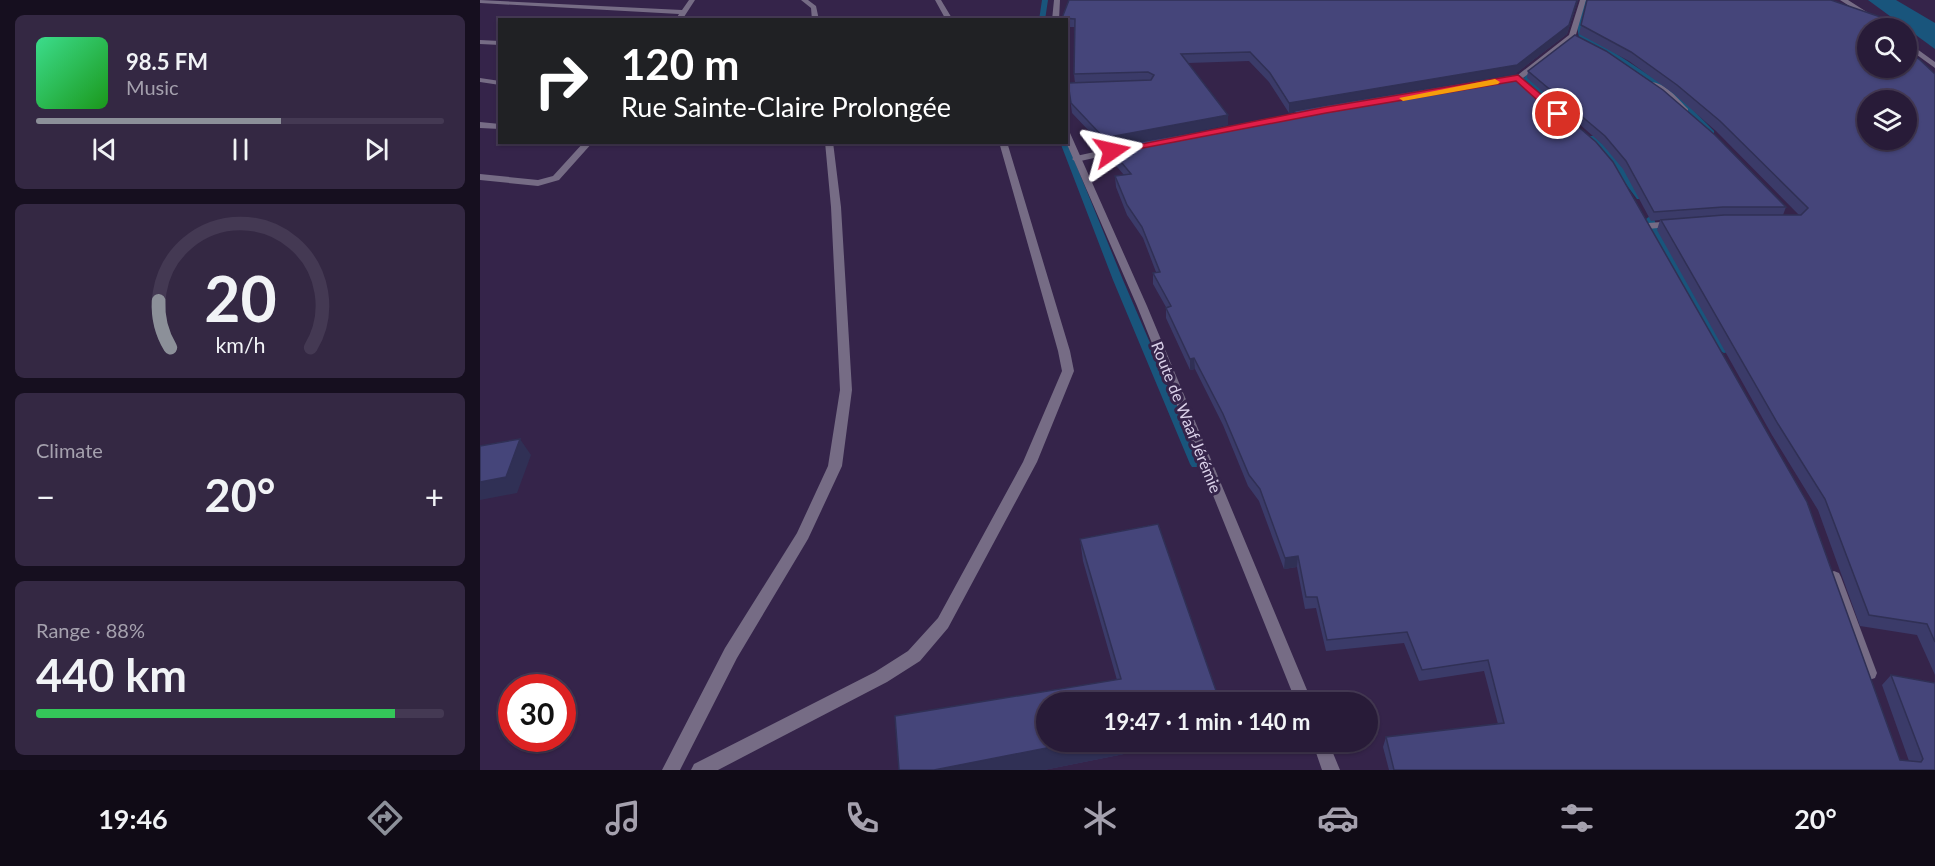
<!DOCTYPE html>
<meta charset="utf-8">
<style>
body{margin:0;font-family:Lato,sans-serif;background:#342843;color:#f1f3f6;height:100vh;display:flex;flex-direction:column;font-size:22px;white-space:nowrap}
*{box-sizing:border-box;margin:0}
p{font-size:20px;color:#a5a1ae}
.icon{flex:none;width:33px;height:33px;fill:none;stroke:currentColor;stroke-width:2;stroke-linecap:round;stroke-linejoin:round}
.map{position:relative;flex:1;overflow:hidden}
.sheet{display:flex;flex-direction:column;gap:15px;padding:15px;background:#160f1f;width:480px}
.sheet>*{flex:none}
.guide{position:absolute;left:18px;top:18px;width:570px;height:126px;border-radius:0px;box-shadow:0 2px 4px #0004,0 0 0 2px #443953;background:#202124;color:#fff;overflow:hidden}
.fabs{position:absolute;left:1377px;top:18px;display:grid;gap:12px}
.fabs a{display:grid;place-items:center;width:60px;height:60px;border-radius:50%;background:#281b38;box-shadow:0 2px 4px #0004,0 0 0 2px #443953;font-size:30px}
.speed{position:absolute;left:18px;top:674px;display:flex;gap:12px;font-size:30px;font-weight:700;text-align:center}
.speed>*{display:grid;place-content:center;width:78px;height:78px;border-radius:50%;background:#281b38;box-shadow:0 2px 4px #0004,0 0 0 2px #443953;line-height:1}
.speed .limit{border:9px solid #d22;background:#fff;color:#111}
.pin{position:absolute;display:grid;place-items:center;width:51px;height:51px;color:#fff;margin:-26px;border:3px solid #fff;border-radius:50%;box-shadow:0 2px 6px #0007}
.me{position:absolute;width:66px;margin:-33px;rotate:79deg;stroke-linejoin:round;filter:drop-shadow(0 0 4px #0008)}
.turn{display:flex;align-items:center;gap:21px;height:126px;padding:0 24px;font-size:27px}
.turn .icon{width:78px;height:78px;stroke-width:2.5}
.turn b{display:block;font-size:42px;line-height:51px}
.big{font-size:45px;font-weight:700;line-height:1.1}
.sheet .card{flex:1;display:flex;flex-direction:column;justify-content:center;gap:9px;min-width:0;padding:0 21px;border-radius:9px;background:#342843}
.sheet .dial{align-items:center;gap:0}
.dial svg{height:156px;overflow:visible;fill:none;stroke:#443953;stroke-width:7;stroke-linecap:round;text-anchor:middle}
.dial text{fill:#f1f3f6;stroke:none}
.song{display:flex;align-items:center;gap:18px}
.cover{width:72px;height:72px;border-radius:9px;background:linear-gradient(135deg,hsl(150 70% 55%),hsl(120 70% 35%))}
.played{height:6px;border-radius:3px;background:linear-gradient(90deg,#8c9099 60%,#443953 60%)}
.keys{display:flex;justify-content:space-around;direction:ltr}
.heat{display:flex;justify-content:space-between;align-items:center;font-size:33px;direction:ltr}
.charge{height:9px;border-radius:4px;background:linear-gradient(90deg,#34c759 88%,#443953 0)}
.trip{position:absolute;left:556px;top:692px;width:342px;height:60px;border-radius:30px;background:#281b38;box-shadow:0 2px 4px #0004,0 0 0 2px #443953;font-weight:700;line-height:60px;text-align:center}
.tab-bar{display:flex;height:96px;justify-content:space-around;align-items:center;background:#100b16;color:#a5a1ae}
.tab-bar .icon{width:42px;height:42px}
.tab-bar .current{color:#8c9099}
.tab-bar b{font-size:27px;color:#f1f3f6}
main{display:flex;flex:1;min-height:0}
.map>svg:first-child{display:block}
</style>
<main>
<section class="sheet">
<div class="card">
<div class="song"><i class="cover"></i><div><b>98.5 FM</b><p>Music</p></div></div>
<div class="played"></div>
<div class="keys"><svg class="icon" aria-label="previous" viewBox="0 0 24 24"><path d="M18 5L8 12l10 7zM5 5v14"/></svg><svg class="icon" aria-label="pause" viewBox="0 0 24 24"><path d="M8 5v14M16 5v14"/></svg><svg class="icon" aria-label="next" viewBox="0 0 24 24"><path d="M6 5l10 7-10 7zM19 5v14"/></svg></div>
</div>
<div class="card dial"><svg viewBox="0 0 100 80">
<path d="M14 69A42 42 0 1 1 86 69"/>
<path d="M14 69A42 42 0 0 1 8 45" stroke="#8c9099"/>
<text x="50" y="56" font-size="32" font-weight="700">20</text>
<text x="50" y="72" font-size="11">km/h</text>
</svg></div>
<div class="card"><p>Climate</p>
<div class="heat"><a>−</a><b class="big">20°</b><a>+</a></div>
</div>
<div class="card"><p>Range · 88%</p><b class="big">440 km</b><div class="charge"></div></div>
</section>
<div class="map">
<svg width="1455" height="770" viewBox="0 0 1455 770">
<rect width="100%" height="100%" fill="#35244a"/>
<path fill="#19557c" d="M1388,0H1416L1455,23V49Z"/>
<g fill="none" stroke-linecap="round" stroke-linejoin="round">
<path fill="#19557c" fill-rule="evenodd" d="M562,0H568L565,20H559Z
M1104,0H1110L1103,26L1104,36L1126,47L1196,93L1234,131V135H1228L1192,95L1122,49L1099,38L1097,26Z
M1053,67L1058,68L1050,79L1080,106V110H1074L1043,79Z
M1108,136H1114L1131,152L1163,195V199H1157L1125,156L1108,140Z
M586,140L643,280L722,464L720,467H712L710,464L633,280L580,142H586Z
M1170,216L1174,219L1179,232L1249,350L1248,352L1244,353L1239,350L1171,232L1166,219Z"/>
<path fill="#766c85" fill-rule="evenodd" d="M0,0L202,10L209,0H215L202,20L196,19L199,14L0,3Z
M321,0H328L336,6L339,20H332L331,8Z
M455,0H461L473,20H466Z
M0,40L20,41V45L0,44Z
M0,78L20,81V85L0,82Z
M0,122L20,124V129L0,128Z
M104,142H113L79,180L58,186L0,180V174L58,180L73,176Z
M345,142H353L361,207L372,390L362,466L328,539L257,658L200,770H182L245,648L317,533L348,466L360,390L351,207Z
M519,142H527L590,351L594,371L557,462L468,628L440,661L407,682L238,770H211L214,764L395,672L428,651L458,618L543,462L582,371L578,351Z"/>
<path fill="#766c85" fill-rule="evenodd" d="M1100,0H1106L1095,38L1043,78L1051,86L1044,88L1034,78L1089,35Z
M1360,0H1368L1412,28H1404Z
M1426,41L1455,62V68L1426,47Z
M1170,82C1185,82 1198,99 1208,109V113H1202L1188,98L1170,86Z
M647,145L650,146V150L596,162L592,159L596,156Z
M1195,221L1198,222V226L1168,229L1163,226L1168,223Z
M1354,571L1359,573L1361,577L1397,673L1395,678L1389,680L1383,678L1381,673L1347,577L1349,573Z"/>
<path fill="#766c85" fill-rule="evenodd" d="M574,0H580L579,20H572Z
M586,131L590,133L667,306L832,702H816L657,306L586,142Z
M832,741H848L860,770H842Z"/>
</g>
<path fill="#3b3b69" d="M589,0H1098L1087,34L1035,74L982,83L1420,760L1429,761L1402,685L1411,675L1455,770H909L903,747L906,737L1018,724L1004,671L939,681L924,643L846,651L836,608L825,609L817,567L804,569L779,501L768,486L743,425L715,369L710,370L686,318V307L673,284V273L676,272L663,238L647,215L636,187L635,176L644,175L632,161V147L814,114V112L809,113L789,82L769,61L708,63L748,125L625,148L592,113L588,83H595L594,74L595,27H586V20H582V18Z
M1107,0L1415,22L1412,28H1388L1455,74V675L1437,635L1380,626L1338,510L1292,435L1177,230L1180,220L1171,221L1143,169L1122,144L1047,78L1048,71L1306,207L1303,215H1319L1236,131L1194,94L1149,61L1099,34Z
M678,524L740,702H567V741H709L564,770H419L415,716L637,680L603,561L600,539Z"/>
<path fill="#303055" d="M1098,0L1087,34L1035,74L809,113V103Z
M1415,22L1412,28H1395L1397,24Z
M748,115V125L625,148L624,138Z
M714,358L715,369L710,370V359Z
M40,439L51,455L37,493L0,500V482Z
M818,556L817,567L804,569L805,558Z
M602,741H709L564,770H454Z"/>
<path fill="#45457a" stroke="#303055" stroke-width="1.5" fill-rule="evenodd" d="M589,0H1097L1089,25L1037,65L809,103L790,73L770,52L701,54L748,115L624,138L591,103L588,83L671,80L674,75L668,72L594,74L595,19L582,18Z
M1107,0H1351L1415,22L1397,24L1405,28H1388V68H1426V51L1439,59L1455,74V642L1447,624L1389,615L1345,499L1298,424L1181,220L1244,215H1321L1328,208L1240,121L1197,85L1151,52L1101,25ZM1388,100H1426V140H1388Z
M1095,35L1126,51L1183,90L1235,135L1306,207H1243L1174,212L1146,161L1125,136L1048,71Z
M1037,74L1116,142L1133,162L1327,502L1420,760L1441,762L1443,759L1411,675L1455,683V770H914L906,737L1024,723L1008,660L942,670L927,632L847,640L837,597H826L818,556L805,558L780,489L769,475L743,414L714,358L710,359L686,308L691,306L673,273L680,272L662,227L647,205L635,176L651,174L632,151H636L632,147L816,114L814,111L847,105Z
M40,439L26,477L0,482V446Z
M678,524L740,702H567V741H602L454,770H419L415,716L641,679L600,539Z"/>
<path fill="#e11d48" stroke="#92132f" stroke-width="1.5" d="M1038,75L1082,112V116H1075L1036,81L846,113L632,154L627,151L846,107Z"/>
<path fill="#f59e0b" d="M1015,79L1020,82L1018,84L923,101L919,98Z"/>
<g text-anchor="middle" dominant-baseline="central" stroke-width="6" stroke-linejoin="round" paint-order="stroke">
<g font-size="16" fill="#dad1e9" stroke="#35244a">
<text transform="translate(707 417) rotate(68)">Route de Waaf Jérémie</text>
</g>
</g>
</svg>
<div class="fabs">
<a><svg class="icon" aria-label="search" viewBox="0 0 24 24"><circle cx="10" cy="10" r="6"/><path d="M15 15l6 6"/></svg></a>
<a><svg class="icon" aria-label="layers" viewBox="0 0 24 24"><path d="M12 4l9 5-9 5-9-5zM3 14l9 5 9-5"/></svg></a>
</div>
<div class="speed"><div class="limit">30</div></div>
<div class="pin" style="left:1078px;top:114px;background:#d93025"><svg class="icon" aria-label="arrive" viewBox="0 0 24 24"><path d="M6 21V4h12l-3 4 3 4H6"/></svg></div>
<svg class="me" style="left:632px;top:151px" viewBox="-20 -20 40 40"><path d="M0-17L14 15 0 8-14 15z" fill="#e11d48" stroke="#fff" stroke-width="4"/></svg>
<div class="trip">19:47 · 1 min · 140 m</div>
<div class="guide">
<div class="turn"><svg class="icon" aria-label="right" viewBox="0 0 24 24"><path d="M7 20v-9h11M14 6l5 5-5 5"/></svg><div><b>120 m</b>Rue Sainte-Claire Prolongée</div></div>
</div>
</div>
</main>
<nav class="tab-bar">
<b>19:46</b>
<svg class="icon current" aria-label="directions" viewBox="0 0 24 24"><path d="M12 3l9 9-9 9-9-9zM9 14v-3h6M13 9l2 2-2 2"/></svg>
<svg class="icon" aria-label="music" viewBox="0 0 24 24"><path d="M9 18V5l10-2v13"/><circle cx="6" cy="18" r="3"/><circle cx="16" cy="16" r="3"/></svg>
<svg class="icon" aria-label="phone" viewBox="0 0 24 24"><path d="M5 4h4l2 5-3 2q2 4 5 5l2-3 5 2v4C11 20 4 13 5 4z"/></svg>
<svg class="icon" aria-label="climate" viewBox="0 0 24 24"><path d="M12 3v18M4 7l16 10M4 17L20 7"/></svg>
<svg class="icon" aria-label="car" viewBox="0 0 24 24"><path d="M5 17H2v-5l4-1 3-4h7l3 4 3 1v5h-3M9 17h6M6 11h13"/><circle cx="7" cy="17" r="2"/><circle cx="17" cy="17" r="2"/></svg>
<svg class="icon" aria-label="filters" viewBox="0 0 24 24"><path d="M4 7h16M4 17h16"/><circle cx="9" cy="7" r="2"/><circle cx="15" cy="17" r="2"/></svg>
<b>20°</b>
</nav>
